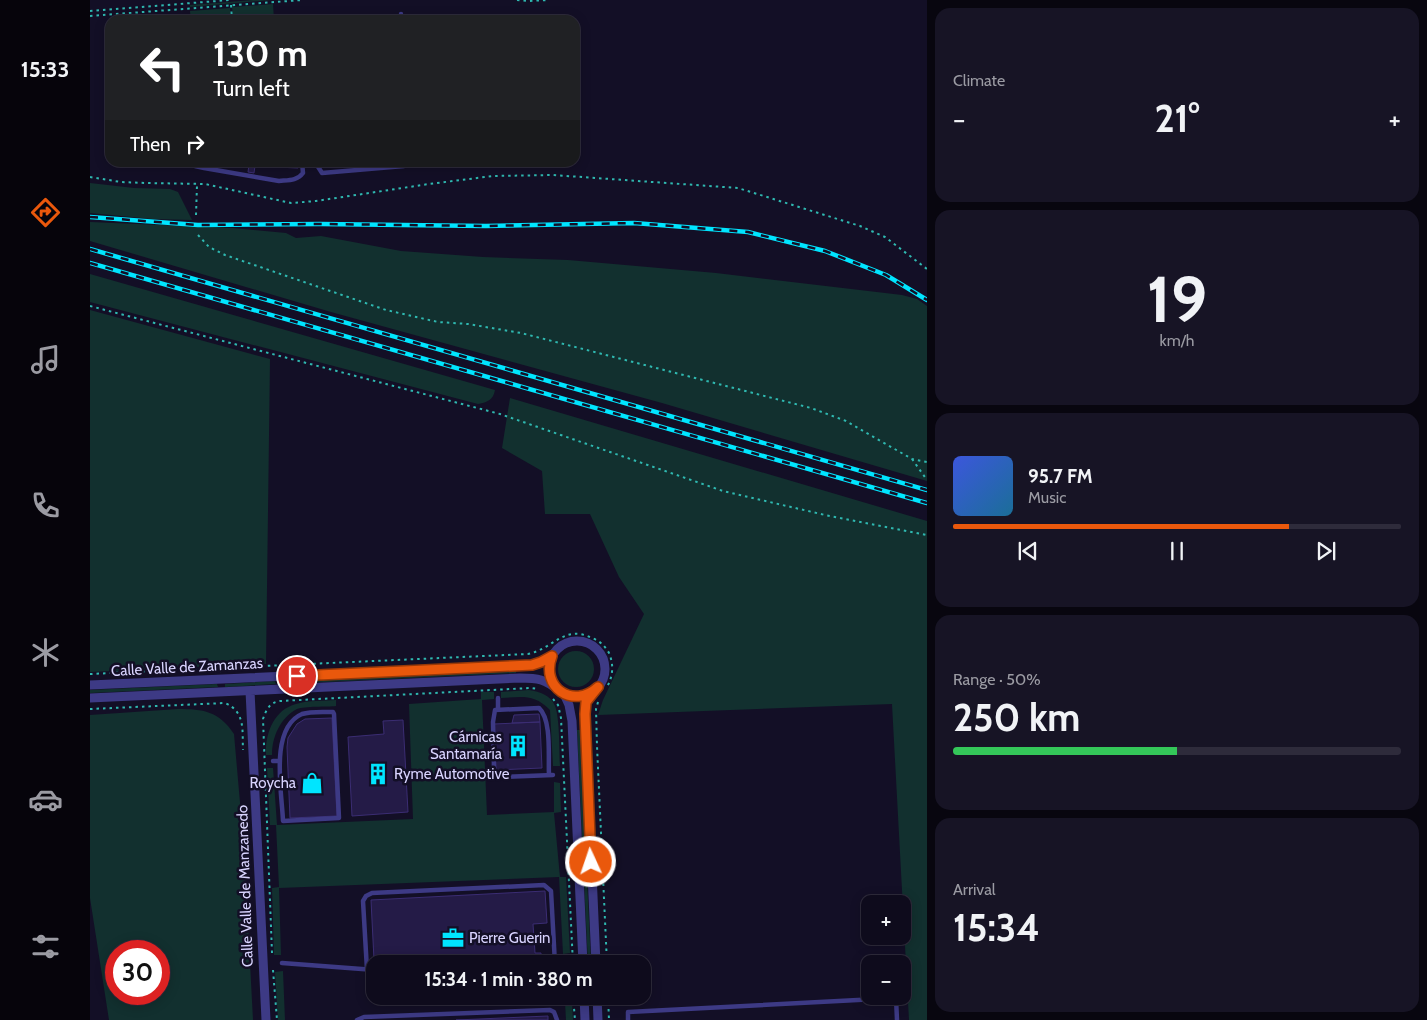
<!DOCTYPE html>
<meta charset="utf-8">
<style>
body{margin:0;font-family:Cabin,sans-serif;background:#171425;color:#f1f3f6;height:100vh;display:flex;flex-direction:column;font-size:19px;white-space:nowrap}
*{box-sizing:border-box;margin:0}
p{font-size:16px;color:#9b9ba3}
.icon{flex:none;width:28px;height:28px;fill:none;stroke:currentColor;stroke-width:2;stroke-linecap:round;stroke-linejoin:round}
.map{position:relative;flex:1;overflow:hidden}
.panel{display:flex;flex-direction:column;gap:8px;padding:8px;background:#08060f;width:500px}
.panel>*{flex:none}
.guide{position:absolute;left:15px;top:15px;width:475px;height:152px;border-radius:15px;box-shadow:0 2px 12px #0003,0 0 0 1px #2e2b3b;background:#202124;color:#fff;overflow:hidden}
.buttons{position:absolute;left:771px;top:895px;display:grid;gap:10px}
.buttons a{display:grid;place-items:center;width:50px;height:50px;border-radius:10px;background:#0e0b1c;box-shadow:0 2px 12px #0003,0 0 0 1px #2e2b3b;font-size:25px}
.speed{position:absolute;left:15px;top:940px;display:flex;gap:10px;font-size:25px;font-weight:700;text-align:center}
.speed>*{display:grid;place-content:center;width:65px;height:65px;border-radius:50%;background:#0e0b1c;box-shadow:0 2px 12px #0003,0 0 0 1px #2e2b3b;line-height:1}
.speed .limit{border:8px solid #d22;background:#fff;color:#111}
.pin{position:absolute;display:grid;place-items:center;width:42px;height:42px;color:#fff;margin:-21px;border:2px solid #fff;border-radius:50%;box-shadow:0 1px 5px #0007}
.me{position:absolute;width:55px;margin:-28px;rotate:357deg;stroke-linejoin:round;filter:drop-shadow(0 0 4px #0008)}
.turn{display:flex;align-items:center;gap:18px;height:105px;padding:0 25px;font-size:22px}
.turn .icon{width:65px;height:65px;stroke-width:2.5}
.turn b{display:block;font-size:35px;line-height:42px}
.then{display:flex;align-items:center;height:48px;padding:0 25px;background:#0003;gap:10px;font-size:19px}
.big{font-size:38px;font-weight:800;line-height:1.1}
.panel .card{flex:1;display:flex;flex-direction:column;justify-content:center;gap:8px;min-width:0;padding:0 18px;border-radius:15px;background:#171425}
.panel .dial{align-items:center;gap:0}
.dial b{font-size:65px;line-height:1}
.song{display:flex;align-items:center;gap:15px}
.cover{width:60px;height:60px;border-radius:8px;background:linear-gradient(135deg,hsl(230 70% 55%),hsl(200 70% 35%))}
.played{height:5px;border-radius:2px;background:linear-gradient(90deg,#ea580c 75%,#2e2b3b 75%)}
.keys{display:flex;justify-content:space-around;direction:ltr}
.heat{display:flex;justify-content:space-between;align-items:center;font-size:28px;direction:ltr}
.charge{height:8px;border-radius:4px;background:linear-gradient(90deg,#34c759 50%,#2e2b3b 0)}
.trip{position:absolute;left:276px;top:955px;width:285px;height:50px;border-radius:15px;background:#0e0b1c;box-shadow:0 2px 12px #0003,0 0 0 1px #2e2b3b;font-weight:800;line-height:50px;text-align:center}
main{display:flex;flex:1;min-height:0}
.dock{display:flex;flex-direction:column;width:90px;justify-content:space-around;align-items:center;background:#06040b;color:#9b9ba3}
.dock .icon{width:35px;height:35px}
.dock .current{color:#ea580c}
.dock b{font-size:22px;color:#f1f3f6}
.map>svg:first-child{display:block}
</style>
<main>
<nav class="dock">
<b>15:33</b>
<svg class="icon current" aria-label="directions" viewBox="0 0 24 24"><path d="M12 3l9 9-9 9-9-9zM9 14v-3h6M13 9l2 2-2 2"/></svg>
<svg class="icon" aria-label="music" viewBox="0 0 24 24"><path d="M9 18V5l10-2v13"/><circle cx="6" cy="18" r="3"/><circle cx="16" cy="16" r="3"/></svg>
<svg class="icon" aria-label="phone" viewBox="0 0 24 24"><path d="M5 4h4l2 5-3 2q2 4 5 5l2-3 5 2v4C11 20 4 13 5 4z"/></svg>
<svg class="icon" aria-label="climate" viewBox="0 0 24 24"><path d="M12 3v18M4 7l16 10M4 17L20 7"/></svg>
<svg class="icon" aria-label="car" viewBox="0 0 24 24"><path d="M5 17H2v-5l4-1 3-4h7l3 4 3 1v5h-3M9 17h6M6 11h13"/><circle cx="7" cy="17" r="2"/><circle cx="17" cy="17" r="2"/></svg>
<svg class="icon" aria-label="filters" viewBox="0 0 24 24"><path d="M4 7h16M4 17h16"/><circle cx="9" cy="7" r="2"/><circle cx="15" cy="17" r="2"/></svg>
</nav>
<div class="map">
<svg width="837" height="1020" viewBox="0 0 837 1020">
<rect width="100%" height="100%" fill="#130f26"/>
<path fill="#12302f" fill-rule="evenodd" d="M163,0H182L100,7V5Z
M183,4L184,20H143L142,7Z
M140,8L141,20H101L100,11Z
M0,183L44,188L80,189L88,192L102,220L62,219L0,213Z
M0,222L143,228L196,233L206,238L231,236L311,251L393,257L478,260L626,273L812,295L827,299L837,306V481L572,403L241,312L0,241Z
M0,274L405,390C403,400 398,402 388,404L0,302Z
M0,310L180,359L176,664L0,672Z
M420,398L837,521V1020H819L802,704L508,715L513,700L554,614L529,577L500,514H455L452,471L412,448Z
M468 669a18 18 0 1 1 36 0a18 18 0 1 1-36 0Z
M426,670V673L193,684V681Z
M185,681L186,684L135,687V684Z
M127,684L128,687L0,693V690Z
M439,690C450,692 461,695 465,706C470,719 469,750 470,766H463L460,710C444,694 433,697 411,698V692Z
M391,692H404V699L392,700L397,815L464,812V782L470,783L471,812L464,813L470,877H476L480,953L473,954L469,877L189,888L191,955H184L182,888L189,887L186,825H180L177,768H183L187,825L323,819L319,704L391,699Z
M246,700V706C237,707 215,706 207,709C190,718 182,737 182,755H176C175,735 183,710 206,704C219,700 233,701 246,700Z
M88,709C113,709 129,711 144,734L154,848L163,1020H19L0,898V715ZM26,951H69V994H26Z
M487,730H490L501,964H498Z
M193,971L195,1020H188L185,972Z
M475,1002H482L483,1020H476Z"/>
<path fill="#241b47" stroke="#3b2d73" d="M124,162H208V168L165,166L164,173L158,172L159,165Z
M449,714L450,722L422,723L424,715Z
M242,718L247,816L200,818L197,747L198,738L207,724L215,719Z
M313,720L318,812L262,816L258,737L294,734L293,721Z
M450,722L452,768L406,770L404,724Z
M455,891L457,923L443,924L445,953H451V964H345V957L284,960L281,900Z
M458,1016V1020H366Z"/>
<g fill="none" stroke-linecap="round" stroke-linejoin="round">
<path stroke="#2fb8b0" stroke-width="2" stroke-dasharray="2.5 4" stroke-linecap="butt" d="M427,0L438,1L458,0
M141,5L142,20
M0,11L140,0
M0,16L212,0
M0,177L31,182L56,183L115,184L201,203L226,201L339,184L403,176L463,175L648,188L770,226L795,237L837,269
M106,215L107,185
M108,235L119,247L135,255L296,310L348,322L378,324L431,333L721,408L756,421L822,459L837,462
M0,306L410,414L633,491L735,515L837,535
M822,459L837,480
M131,672L130,668L438,654C463,649 474,624 502,638C510,641 515,646 519,653C524,665 523,676 517,687
M0,674L130,668
M463,699L468,705L471,718L483,964
M508,702L506,709L507,746L517,964
M0,709L135,703C156,712 152,731 153,750
M182,953L173,719C176,710 180,702 190,701L440,688L449,689
M470,958H482
M183,970L187,1020
M483,996L485,1020
M518,996L519,1020"/>
<path stroke="#3d3a85" stroke-width="4.5" d="M311,14V20
M102,162L105,166L114,168L189,181C198,180 207,181 213,173L212,162
M225,162L232,173L314,166L319,162
M408,698V710
M243,712L244,714L249,818L193,821C192,793 179,728 212,714C221,711 233,712 243,712Z
M183,761H190
M459,775C458,757 462,720 449,708L405,710L403,722L404,769L409,777L463,775
M192,963L285,970
M277,970L273,901L276,896L282,893L454,885L461,891L465,964
M344,996L358,1002L452,998L460,996
M267,1020L274,1017L460,1010L464,1012L467,1020
M538,1020V1012L806,998L807,1020"/>
<path stroke="#3d3a85" stroke-width="9" d="M459 669a28 28 0 1 1 56 0a28 28 0 1 1-56 0Z
M0,685L441,665L451,662L462,656
M160,691L176,1020
M474,694L479,705L482,721L493,964
M0,698L430,678C448,678 455,679 469,691
M506,964L495,714L496,702L508,687
M494,996L495,1020
M507,996L508,1020"/>
<g stroke="#00e5ff" stroke-width="4.5">
<path id="rail" d="M0,217L108,225L230,224L396,226L544,223L658,232L735,251L796,275L837,300
M0,249L837,490
M0,263L837,503"/>
</g>
<use href="#rail" stroke="#130f26" stroke-width="2.5" stroke-dasharray="8" stroke-linecap="butt"/>
</g>
<g fill="none" stroke-linecap="round" stroke-linejoin="round">
<g stroke="#983908" stroke-width="12">
<path id="route" d="M207,676L442,665L451,662L462,656C450,687 483,710 508,687L496,702L495,714L501,862"/>
</g>
<use href="#route" stroke="#ea580c" stroke-width="9"/>
</g>
<defs>
<g id="building-bare" transform="scale(1.725)"><path d="M-4-6H4V6H1V3H-1V6H-4ZM-2.5-4.3h1.7v1.8h-1.7ZM.8-4.3h1.7v1.8H.8ZM-2.5-1h1.7V.8h-1.7ZM.8-1h1.7V.8H.8Z" fill="#00e5ff" stroke="#130f26" stroke-width="2.5" paint-order="stroke"/></g>
<g id="shop-bare" transform="scale(1.725)"><path d="M-5-2.5h2.3a2.7 3.5 0 0 1 5.4 0H5L5.5 6h-11ZM-1.5-2.5h3a1.5 2.3 0 0 0-3 0Z" fill="#00e5ff" stroke="#130f26" stroke-width="2.5" paint-order="stroke"/></g>
<g id="office-bare" transform="scale(1.725)"><path d="M-6-3h4V-5.5h4V-3h4V5H-6ZM-1-4.5V-3h2v-1.5ZM-6 0V1H6V0Z" fill="#00e5ff" stroke="#130f26" stroke-width="2.5" paint-order="stroke"/></g>
</defs>
<g fill-rule="evenodd">
<use href="#building-bare" x="428" y="746"/>
<use href="#building-bare" x="288" y="774"/>
<use href="#shop-bare" x="222" y="783"/>
<use href="#office-bare" x="363" y="938"/>
</g>
<g text-anchor="middle" dominant-baseline="central" stroke-width="5" stroke-linejoin="round" paint-order="stroke">
<g font-size="15" fill="#d9d4ff" stroke="#130f26">
<text transform="translate(97 667) rotate(-3)">Calle Valle de Zamanzas</text>
<text transform="translate(155 886) rotate(-92)">Calle Valle de Manzanedo</text>
</g>
<g font-size="15" fill="#d9d4ff" stroke="#130f26" text-anchor="end">
<text x="412" y="737">Cárnicas<tspan x="412" dy="17">Santamaría</tspan></text>
<text x="304" y="774" text-anchor="start">Ryme Automotive</text>
<text x="206" y="783">Roycha</text>
<text x="379" y="938" text-anchor="start">Pierre Guerin</text>
</g>
</g>
</svg>
<div class="buttons">
<a>+</a>
<a>−</a>
</div>
<div class="speed"><div class="limit">30</div></div>
<div class="pin" style="left:207px;top:676px;background:#d93025"><svg class="icon" aria-label="arrive" viewBox="0 0 24 24"><path d="M6 21V4h12l-3 4 3 4H6"/></svg></div>
<svg class="me" style="left:501px;top:862px" viewBox="-20 -20 40 40"><circle r="17" fill="#ea580c" stroke="#fff" stroke-width="3"/><path d="M0-11L8 9 0 5-8 9z" fill="#fff"/></svg>
<div class="trip">15:34 · 1 min · 380 m</div>
<div class="guide">
<div class="turn"><svg class="icon" aria-label="left" viewBox="0 0 24 24"><path d="M17 20v-9H6M10 6l-5 5 5 5"/></svg><div><b>130 m</b>Turn left</div></div>
<div class="then">Then<svg class="icon" aria-label="right" viewBox="0 0 24 24"><path d="M7 20v-9h11M14 6l5 5-5 5"/></svg></div>
</div>
</div>
<section class="panel">
<div class="card"><p>Climate</p>
<div class="heat"><a>−</a><b class="big">21°</b><a>+</a></div>
</div>
<div class="card dial"><b>19</b><p>km/h</p></div>
<div class="card">
<div class="song"><i class="cover"></i><div><b>95.7 FM</b><p>Music</p></div></div>
<div class="played"></div>
<div class="keys"><svg class="icon" aria-label="previous" viewBox="0 0 24 24"><path d="M18 5L8 12l10 7zM5 5v14"/></svg><svg class="icon" aria-label="pause" viewBox="0 0 24 24"><path d="M8 5v14M16 5v14"/></svg><svg class="icon" aria-label="next" viewBox="0 0 24 24"><path d="M6 5l10 7-10 7zM19 5v14"/></svg></div>
</div>
<div class="card"><p>Range · 50%</p><b class="big">250 km</b><div class="charge"></div></div>
<div class="card"><p>Arrival</p><b class="big">15:34</b></div>
</section>
</main>
